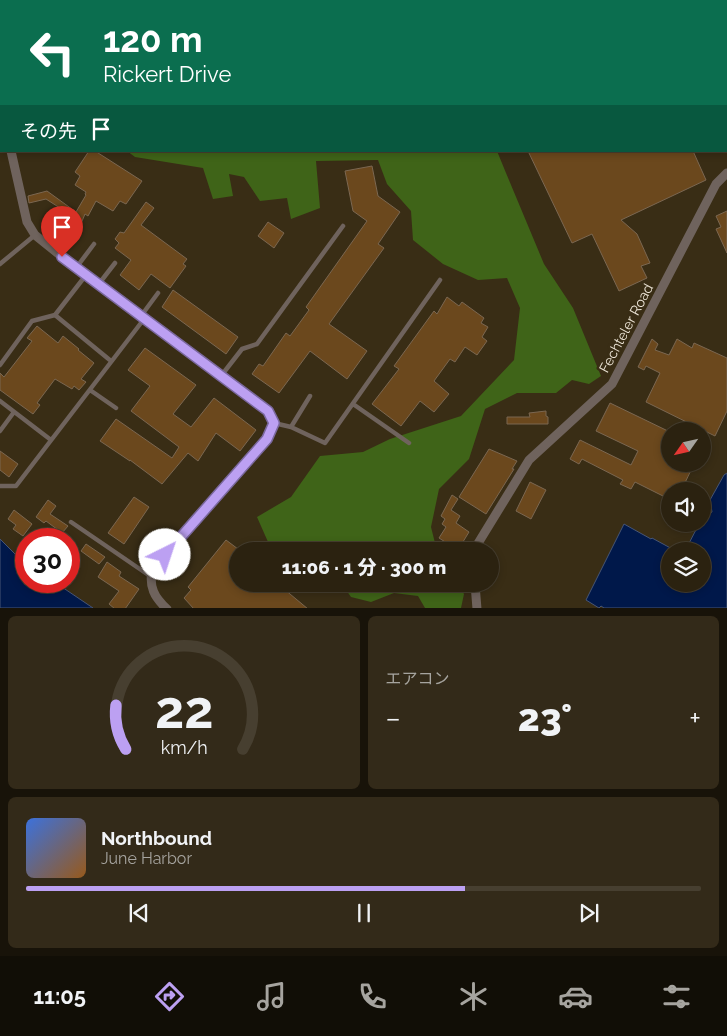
<!DOCTYPE html>
<html lang="ja">
<meta charset="utf-8">
<style>
body{margin:0;font-family:Raleway,"Noto Sans JP",sans-serif;background:#332a19;color:#f1f3f6;height:100vh;display:flex;flex-direction:column;font-size:19px;white-space:nowrap}
*{box-sizing:border-box;margin:0}
p{font-size:16px;color:#a6a49f}
.icon{flex:none;width:28px;height:28px;fill:none;stroke:currentColor;stroke-width:2;stroke-linecap:round;stroke-linejoin:round}
.map{position:relative;height:608px;overflow:hidden}
.panel{display:flex;flex-direction:column;gap:8px;padding:8px;background:#181309;flex:1}
.panel>*{flex:none}
.hud{position:absolute;left:0px;top:0px;width:728px;height:152px;box-shadow:0 2px 8px #0003,0 0 0 1px #473f30;background:#0b6e4f;color:#fff;overflow:hidden}
.needle{width:32px;rotate:236deg}
.buttons{position:absolute;left:661px;top:422px;display:grid;gap:10px}
.buttons a{display:grid;place-items:center;width:50px;height:50px;border-radius:50%;background:#2b2210;box-shadow:0 2px 8px #0003,0 0 0 1px #473f30;font-size:25px}
.speed{position:absolute;left:15px;top:528px;display:flex;gap:10px;font-size:25px;font-weight:700;text-align:center}
.speed>*{display:grid;place-content:center;width:65px;height:65px;border-radius:50%;background:#2b2210;box-shadow:0 2px 8px #0003,0 0 0 1px #473f30;line-height:1}
.speed .limit{border:8px solid #d22;background:#fff;color:#111}
.pin{position:absolute;display:grid;place-items:center;width:42px;height:42px;color:#fff;margin:-51px -21px;border-radius:50% 50% 50% 0;rotate:-45deg;box-shadow:0 0 5px #0007}
.pin .icon{rotate:45deg}
.me{position:absolute;width:55px;margin:-28px;rotate:41deg;stroke-linejoin:round;filter:drop-shadow(0 0 4px #0008)}
.turn{display:flex;align-items:center;gap:18px;height:105px;padding:0 20px;font-size:22px}
.turn .icon{width:65px;height:65px;stroke-width:2.5}
.turn b{display:block;font-size:35px;line-height:42px}
.then{display:flex;align-items:center;height:48px;padding:0 20px;background:#0003;gap:10px;font-size:19px}
.big{font-size:38px;font-weight:800;line-height:1.1}
.panel .widget{flex:1;display:flex;flex-direction:column;justify-content:center;gap:8px;min-width:0;padding:0 18px;border-radius:8px;background:#332a19}
.panel .dial{align-items:center;gap:0}
.dial svg{height:130px;overflow:visible;fill:none;stroke:#473f30;stroke-width:7;stroke-linecap:round;text-anchor:middle}
.dial text{fill:#f1f3f6;stroke:none}
.song{display:flex;align-items:center;gap:15px}
.cover{width:60px;height:60px;border-radius:8px;background:linear-gradient(135deg,hsl(220 70% 55%),hsl(30 70% 35%))}
.played{height:5px;border-radius:2px;background:linear-gradient(90deg,#bca0f2 65%,#473f30 65%)}
.keys{display:flex;justify-content:space-around;direction:ltr}
.heat{display:flex;justify-content:space-between;align-items:center;font-size:28px;direction:ltr}
.panel .tiles{flex:1;display:grid;gap:8px;grid-template-columns:1fr 1fr}
.widget:last-child{grid-column:span 2}
.trip{position:absolute;left:229px;top:542px;width:270px;height:50px;border-radius:25px;background:#2b2210;box-shadow:0 2px 8px #0003,0 0 0 1px #473f30;font-weight:800;line-height:50px;text-align:center}
.tab-bar{display:flex;height:80px;justify-content:space-around;align-items:center;background:#110e06;color:#a6a49f}
.tab-bar .icon{width:35px;height:35px}
.tab-bar .on{color:#bca0f2}
.tab-bar b{font-size:22px;color:#f1f3f6}
.map>svg:first-child{display:block}
</style>
<div class="map">
<svg width="727" height="609" viewBox="0 0 727 609">
<rect width="100%" height="100%" fill="#392d15"/>
<path fill="#3f6418" d="M127,151H497L506,173L544,264L573,308L601,376L589,384L572,380L556,393H517L485,409L469,459L439,489L431,527L437,551H272L257,517L291,497L320,456L363,452L390,439L461,416L514,360L520,308L507,278L478,280L443,264L413,240L411,211L387,184L378,160L316,161L320,208L291,219L287,198L260,201L244,177L229,174L233,196L213,199L203,168L135,157Z
M342,584H458L464,594L461,608H425L418,596L394,593L371,602L351,597Z"/>
<path fill="#00184a" stroke="#475574" d="M727,473V608H604L601,606L599,608L586,600L624,524L651,539L652,538L676,551H670V584H702V551H685L699,524H702L703,517L706,510H708L709,514L712,512L710,500L724,475Z
M0,539L18,557L26,563V581H53L93,608H0Z"/>
<path fill="#6b481d" stroke="#7b6751" d="M89,151H95L142,181L126,204L120,201L113,211L96,201L88,216L85,214L75,238L52,229L60,208L46,199L29,203L28,196L47,191L76,212L86,195L85,194L86,192L75,185L80,176L75,172Z
M528,151H693L706,180L621,220L637,234L650,263L641,266L647,278L619,291L592,234L572,243Z
M372,166L378,196L400,212L378,244L384,248L329,324L367,351L347,379L310,351L279,393L252,374L259,364L263,366L286,333L290,336L309,310L306,307L367,221L353,211L345,171Z
M146,202L154,208L141,225L187,259L183,264L186,266L170,288L151,274L139,290L120,275L131,260L115,248L119,243L115,239L120,232L124,233Z
M727,211V253L716,229L721,227L716,216Z
M268,222L284,233L274,248L258,236Z
M173,290L238,337L226,354L162,307Z
M447,297L459,306L462,302L484,318L481,323L488,327L482,337L487,341L477,355L465,347L455,362L450,359L434,381L449,394L434,412L420,401L401,426L372,404L399,369L394,366L434,311L437,314Z
M37,326L58,343L63,336L79,349L78,350L94,363L81,379L86,382L79,390L74,386L72,389L55,379L37,403L40,405L33,414L0,390V373L4,377L32,341L27,338Z
M652,339L658,344L655,350L669,355L677,339L692,348L694,343L727,358V411L715,436L646,402L660,373L646,366L644,370L638,367Z
M145,348L196,385L173,414L191,427L214,398L256,430L240,451L216,433L198,461L188,453L162,484L130,460V461L100,441L116,419L172,458L179,447L131,411L150,386L128,370Z
M610,403L670,432V464H694L681,491H678L670,487L665,497L635,482L631,489L620,484L623,480L582,459L579,464L570,459L580,440L631,465L638,451L596,431Z
M546,411V416L548,417V424H507V417H530L529,413Z
M489,449L517,461L512,469H514L486,514L459,497Z
M0,451L18,464L9,477L0,470Z
M530,482L546,490L531,519L516,511Z
M452,495L458,499L451,510L460,516L456,523L469,532L458,550L439,538L446,527L442,524L445,519L441,516Z
M134,497L149,507L124,544L108,533Z
M48,500L56,506L50,514L68,526L62,533L46,521L44,523L36,517Z
M14,510L32,524L23,536L13,529L16,525L8,519Z
M226,540L238,549V584H278L308,609H194L184,598L191,590L188,587Z
M86,544L105,557L99,564L81,551Z
M107,562L121,572L119,576L139,589L125,609H115L109,604L119,591L98,577Z"/>
<g fill="none" stroke-linecap="round" stroke-linejoin="round">
<path stroke="#6f635d" stroke-width="4.5" d="M66,0V1
M0,264L35,235
M76,268L94,244
M98,285L115,263
M55,315L111,361
M141,316L158,293
M0,365L32,321L55,315L86,275
M221,376L242,349L257,344L343,226
M90,390L116,408
M0,401L51,440
M353,404L409,443
M274,423L291,427L325,443L440,280
M291,427L310,396
M0,431L14,412
M0,486H16L144,319
M71,522L150,576"/>
<path stroke="#6f635d" stroke-width="9" d="M706,0L707,1
M126,1L129,0
M726,43L727,44
M0,62L1,61
M0,109L1,112
M11,151L27,222L35,235L76,268L268,411L274,423L267,439L152,570C149,587 154,597 167,609
M476,551L477,545L529,460L612,384L716,184L727,173
M475,584L477,609"/>
</g>
<g fill="none" stroke-linecap="round" stroke-linejoin="round">
<g stroke="#7a689d" stroke-width="12">
<path id="route" d="M62,257L268,411L274,423L267,439L165,555"/>
</g>
<use href="#route" stroke="#bca0f2" stroke-width="9"/>
</g>
<g text-anchor="middle" dominant-baseline="central" stroke-width="5" stroke-linejoin="round" paint-order="stroke">
<g font-size="14" fill="#ece4d6" stroke="#392d15">
<text transform="translate(626 328) rotate(-62)">Fechteler Road</text>
</g>
</g>
</svg>
<div class="buttons">
<a><svg class="needle" viewBox="-14 -14 28 28"><path d="M0-13l5 13h-10z" fill="#e53935"/><path d="M0 13l5-13h-10z" fill="#a6a49f"/></svg></a>
<a><svg class="icon" aria-label="sound" viewBox="0 0 24 24"><path d="M4 9h4l5-4v14l-5-4H4zM17 9q2 3 0 6"/></svg></a>
<a><svg class="icon" aria-label="layers" viewBox="0 0 24 24"><path d="M12 4l9 5-9 5-9-5zM3 14l9 5 9-5"/></svg></a>
</div>
<div class="speed"><div class="limit">30</div></div>
<div class="pin" style="left:62px;top:257px;background:#d93025"><svg class="icon" aria-label="arrive" viewBox="0 0 24 24"><path d="M6 21V4h12l-3 4 3 4H6"/></svg></div>
<svg class="me" style="left:165px;top:555px" viewBox="-20 -20 40 40"><circle r="19" fill="#fff"/><path d="M0-13L10 11 0 6-10 11z" fill="#bca0f2"/></svg>
<div class="trip">11:06 · 1 分 · 300 m</div>
<div class="hud">
<div class="turn"><svg class="icon" aria-label="left" viewBox="0 0 24 24"><path d="M17 20v-9H6M10 6l-5 5 5 5"/></svg><div><b>120 m</b>Rickert Drive</div></div>
<div class="then">その先<svg class="icon" aria-label="arrive" viewBox="0 0 24 24"><path d="M6 21V4h12l-3 4 3 4H6"/></svg></div>
</div>
</div>
<section class="panel">
<div class="tiles">
<div class="widget dial"><svg viewBox="0 0 100 80">
<path d="M14 69A42 42 0 1 1 86 69"/>
<path d="M14 69A42 42 0 0 1 8 42" stroke="#bca0f2"/>
<text x="50" y="56" font-size="32" font-weight="700">22</text>
<text x="50" y="72" font-size="11">km/h</text>
</svg></div>
<div class="widget"><p>エアコン</p>
<div class="heat"><a>−</a><b class="big">23°</b><a>+</a></div>
</div>
<div class="widget">
<div class="song"><i class="cover"></i><div><b>Northbound</b><p>June Harbor</p></div></div>
<div class="played"></div>
<div class="keys"><svg class="icon" aria-label="previous" viewBox="0 0 24 24"><path d="M18 5L8 12l10 7zM5 5v14"/></svg><svg class="icon" aria-label="pause" viewBox="0 0 24 24"><path d="M8 5v14M16 5v14"/></svg><svg class="icon" aria-label="next" viewBox="0 0 24 24"><path d="M6 5l10 7-10 7zM19 5v14"/></svg></div>
</div>
</div>
</section>
<nav class="tab-bar">
<b>11:05</b>
<svg class="icon on" aria-label="directions" viewBox="0 0 24 24"><path d="M12 3l9 9-9 9-9-9zM9 14v-3h6M13 9l2 2-2 2"/></svg>
<svg class="icon" aria-label="music" viewBox="0 0 24 24"><path d="M9 18V5l10-2v13"/><circle cx="6" cy="18" r="3"/><circle cx="16" cy="16" r="3"/></svg>
<svg class="icon" aria-label="phone" viewBox="0 0 24 24"><path d="M5 4h4l2 5-3 2q2 4 5 5l2-3 5 2v4C11 20 4 13 5 4z"/></svg>
<svg class="icon" aria-label="climate" viewBox="0 0 24 24"><path d="M12 3v18M4 7l16 10M4 17L20 7"/></svg>
<svg class="icon" aria-label="car" viewBox="0 0 24 24"><path d="M5 17H2v-5l4-1 3-4h7l3 4 3 1v5h-3M9 17h6M6 11h13"/><circle cx="7" cy="17" r="2"/><circle cx="17" cy="17" r="2"/></svg>
<svg class="icon" aria-label="filters" viewBox="0 0 24 24"><path d="M4 7h16M4 17h16"/><circle cx="9" cy="7" r="2"/><circle cx="15" cy="17" r="2"/></svg>
</nav>
